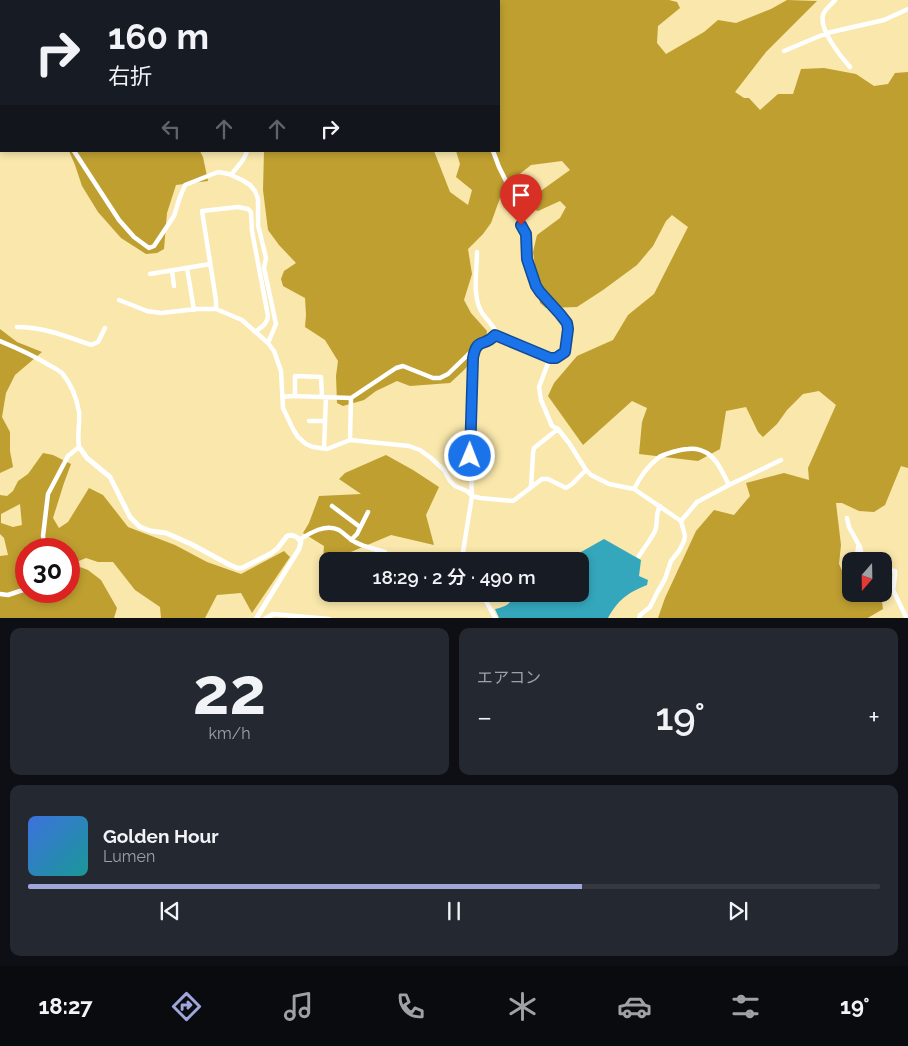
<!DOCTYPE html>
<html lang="ja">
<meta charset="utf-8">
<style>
body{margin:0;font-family:Raleway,"Noto Sans JP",sans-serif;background:#242831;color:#f1f3f6;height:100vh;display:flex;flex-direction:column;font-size:19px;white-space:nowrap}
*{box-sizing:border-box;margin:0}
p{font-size:16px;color:#9ea1a6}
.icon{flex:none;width:28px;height:28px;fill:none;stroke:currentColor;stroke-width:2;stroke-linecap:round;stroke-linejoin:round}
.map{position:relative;height:618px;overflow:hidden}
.details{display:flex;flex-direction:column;gap:10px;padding:10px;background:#0d0f14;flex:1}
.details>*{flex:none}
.banner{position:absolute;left:0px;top:0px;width:500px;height:152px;box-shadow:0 2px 8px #0003;background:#171b24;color:#f1f3f6;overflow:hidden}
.needle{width:32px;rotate:200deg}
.buttons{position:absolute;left:842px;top:552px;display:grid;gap:10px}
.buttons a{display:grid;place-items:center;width:50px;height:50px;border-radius:10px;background:#171b24;box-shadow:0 2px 8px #0003;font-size:25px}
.speed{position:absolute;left:15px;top:538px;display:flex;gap:10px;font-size:25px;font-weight:700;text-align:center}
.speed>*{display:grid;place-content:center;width:65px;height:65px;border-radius:50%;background:#171b24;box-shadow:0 2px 8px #0003;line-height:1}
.speed .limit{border:8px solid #d22;background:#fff;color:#111}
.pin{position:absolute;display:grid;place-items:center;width:42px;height:42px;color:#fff;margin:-51px -21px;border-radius:50% 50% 50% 0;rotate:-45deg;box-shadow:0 0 5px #0007}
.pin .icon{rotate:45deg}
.me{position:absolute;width:55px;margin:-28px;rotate:1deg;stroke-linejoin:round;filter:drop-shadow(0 0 4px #0008)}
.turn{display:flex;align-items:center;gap:18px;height:105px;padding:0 25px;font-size:22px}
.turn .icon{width:65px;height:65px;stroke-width:2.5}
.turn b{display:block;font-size:35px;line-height:42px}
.lanes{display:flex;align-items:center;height:48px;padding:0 25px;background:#0003;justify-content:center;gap:25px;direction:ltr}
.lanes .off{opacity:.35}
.big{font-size:38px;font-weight:600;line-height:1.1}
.details .tile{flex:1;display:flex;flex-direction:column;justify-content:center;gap:8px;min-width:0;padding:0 18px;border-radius:10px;background:#242831}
.details .dial{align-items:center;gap:0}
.dial b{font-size:65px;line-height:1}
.song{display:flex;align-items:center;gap:15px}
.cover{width:60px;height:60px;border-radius:8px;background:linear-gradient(135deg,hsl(220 70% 55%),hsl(180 70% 35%))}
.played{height:5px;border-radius:2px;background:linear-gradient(90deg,#a0a6dc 65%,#363941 65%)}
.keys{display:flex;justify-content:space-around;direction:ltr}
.heat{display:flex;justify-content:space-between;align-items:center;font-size:28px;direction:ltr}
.details .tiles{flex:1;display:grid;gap:10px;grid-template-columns:1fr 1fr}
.tile:last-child{grid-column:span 2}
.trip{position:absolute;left:319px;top:552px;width:270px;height:50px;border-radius:10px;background:#171b24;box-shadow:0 2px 8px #0003;font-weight:600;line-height:50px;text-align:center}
.tab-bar{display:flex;height:80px;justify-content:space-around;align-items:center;background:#090b0e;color:#9ea1a6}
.tab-bar .icon{width:35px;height:35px}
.tab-bar .current{color:#a0a6dc}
.tab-bar b{font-size:22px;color:#f1f3f6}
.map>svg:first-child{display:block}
</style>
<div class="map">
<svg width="908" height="619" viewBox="0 0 908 619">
<rect width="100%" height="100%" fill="#f9e7ab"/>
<path fill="#be9f30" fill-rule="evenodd" d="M0,0H669L677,2L680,8L658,26L657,43L666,54L704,32L718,20L736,23L771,9L787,0L817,1L766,52L735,92L744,98H749L760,110L778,94H793L801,69L824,68L856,74L874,86L888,84L895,73L908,72V468L901,466L885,505L874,512L859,511L842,503H836L841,545L839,564L847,581L851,582V594H881L883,609L866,619L658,618L665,598L696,531L714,510L734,515L750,496L746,483L784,473L809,480L808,468L836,405L819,391L803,394L787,410L777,424L763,437L758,432L746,407L726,411L720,449L698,461L639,454L642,422L647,408L632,401L583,445L548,396L554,383L577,356L613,340L628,315L654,294L688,227L672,215L666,221L653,246L637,265L603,290L577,307L546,308L540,303L533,252L537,235L560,218L566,207L560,201L538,211L525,206L528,200L570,170L562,161L531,165L516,177L500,198L491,223L483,234L468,249L472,274L464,300L471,313L487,331L485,347L463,371L450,383L410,386L397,381L376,391L364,400L343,406L337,403L336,376L338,361L325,340L305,327L306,315L305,298L283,286L281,279L284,271L296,263L279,245L268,230L263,190L264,151H434L450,192L468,205L472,190L456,177L460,164L456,151H499V1H1V101L0,100Z
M69,151H200L203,157L208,181L176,185L167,213L164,249L157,253L146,254L121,238L98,212L82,186L75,165Z
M0,329L17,342L42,352L15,375L6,393L2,417L10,432V451L13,467L0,473Z
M43,453L53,455L71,464L64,483L53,518L59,528L68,522L89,488L103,495L128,527L175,545L207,562L241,574L284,551L290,557L252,613L241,593L217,595L205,618H161L160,607L135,590L113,562H98L86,558L72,564L88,570L101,580L117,608L114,618H0V556L8,555L4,538L0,534V495L7,496L13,491L18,481L28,474ZM20,504L22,525L13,527L1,523V514ZM26,549H69V591H26Z
M386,455L413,470L439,487L426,515L434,545L391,535L339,557L323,560L324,546L303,533L309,523L319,496L361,494L339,479L345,473Z"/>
<path fill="#35a7bc" d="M604,539L641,560L639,576L648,580L647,585C627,593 618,600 608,618H499L495,609C503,607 511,606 512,596L509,594H580V561H565Z"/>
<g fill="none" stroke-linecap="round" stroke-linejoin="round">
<path stroke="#fff" stroke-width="4.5" d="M835,0C831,5 825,9 823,15C819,30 841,57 850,67
M784,51L827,33L884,20L908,9
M74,151L119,220L134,237L149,248L154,246L174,216L180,197L185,185L218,172L229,174L242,180L250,185L255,191L258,199V225L266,258L264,268L276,324L268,343
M493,151L499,167L509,187L516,215L526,234L527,259L536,286L540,292L567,323L568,329L565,352L562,355L556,358H550L495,335
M231,175C237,166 244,162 247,151
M477,252C477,271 472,294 481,311C485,318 491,323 495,330V335
M187,268L194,310
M172,271L174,286
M150,274L210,264
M119,300L147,311L161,313L197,309H216L242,320L268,343L274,351L281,371L283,408L293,429L298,437L306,444L313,447L327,449L350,440L409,446L420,450L431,458L444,470L450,481L455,486L467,491L472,496L480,498L513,501L542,479H548L566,488L572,484L586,470
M216,309V300L202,211L238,207L248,209L251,212L252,231L268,316C267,324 262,327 256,331
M17,327C43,327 66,336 91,345L98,342L105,328
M0,341C17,348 33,355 49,365C53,367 58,370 62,373C71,384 77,399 79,412C80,424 77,435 79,447L68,456L48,494L43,536L45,549
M550,358L539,387L541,400L552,426L558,429L569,443L586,470L591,475L609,484L634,489L681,521L685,536L684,541L679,551L671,561L665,579L658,591L650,607L640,615L639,619
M295,396V376L321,377L322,397
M282,397L292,396L351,398L396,368L403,366L433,378H440L448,374L479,344L488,341L495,335
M309,421H325
M350,440L351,398
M324,449L326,397
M531,487L533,453L534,448L558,429
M634,489C640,477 648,466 658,458C663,454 682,449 688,449C694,448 702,450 707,453C718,460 723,474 729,485
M332,506L360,527
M847,518L849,527L860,547L863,561
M681,521L697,502L729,485L781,460
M299,540C310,533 326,523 339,530C345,534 349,539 355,542C364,547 375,549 385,552
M351,540L357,534L368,512
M639,556C644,548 651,539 655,531C659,522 654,516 660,506
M464,561L463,552L472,496L470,456L473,358L475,349
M857,561L858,547
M884,569L895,571V576L893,590L907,619
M0,594L8,595L26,589
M482,594L496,619
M265,619L273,614L329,619"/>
<path stroke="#fff" stroke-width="5" d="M79,447L87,458L110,477L130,517L140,527L151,531L166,533L191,544L228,564L237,568H242L270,554L277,549L287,536C293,534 297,536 301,542L299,549L256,619"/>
</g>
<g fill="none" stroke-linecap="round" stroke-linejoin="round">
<g stroke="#114b97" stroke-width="12">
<path id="route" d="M470,456L473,358C477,336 484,348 495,335L550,358H556L565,352L568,329L567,323L560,314L540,292L536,286L527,259L526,234L521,225"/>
</g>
<use href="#route" stroke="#1a73e8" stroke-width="9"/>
</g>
</svg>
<div class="buttons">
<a><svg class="needle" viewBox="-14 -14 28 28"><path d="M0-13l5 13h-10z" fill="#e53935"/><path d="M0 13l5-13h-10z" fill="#9ea1a6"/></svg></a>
</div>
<div class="speed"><div class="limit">30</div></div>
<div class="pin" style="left:521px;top:225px;background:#d93025"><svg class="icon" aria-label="arrive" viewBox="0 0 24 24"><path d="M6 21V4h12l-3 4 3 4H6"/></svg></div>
<svg class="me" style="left:470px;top:456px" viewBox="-20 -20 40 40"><circle r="17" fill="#1a73e8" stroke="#fff" stroke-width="3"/><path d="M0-11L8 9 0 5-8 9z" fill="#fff"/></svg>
<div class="trip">18:29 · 2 分 · 490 m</div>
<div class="banner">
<div class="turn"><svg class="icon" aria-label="right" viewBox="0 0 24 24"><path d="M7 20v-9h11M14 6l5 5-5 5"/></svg><div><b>160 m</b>右折</div></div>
<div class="lanes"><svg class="icon off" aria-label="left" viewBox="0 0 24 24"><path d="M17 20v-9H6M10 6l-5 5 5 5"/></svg><svg class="icon off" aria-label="ahead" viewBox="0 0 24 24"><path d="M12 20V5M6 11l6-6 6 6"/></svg><svg class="icon off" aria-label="ahead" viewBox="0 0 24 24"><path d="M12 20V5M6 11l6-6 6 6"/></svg><svg class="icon" aria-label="right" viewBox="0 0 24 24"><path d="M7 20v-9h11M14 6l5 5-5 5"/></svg></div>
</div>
</div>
<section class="details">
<div class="tiles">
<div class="tile dial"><b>22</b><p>km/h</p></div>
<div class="tile"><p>エアコン</p>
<div class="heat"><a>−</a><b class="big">19°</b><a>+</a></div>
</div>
<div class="tile">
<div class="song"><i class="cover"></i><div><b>Golden Hour</b><p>Lumen</p></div></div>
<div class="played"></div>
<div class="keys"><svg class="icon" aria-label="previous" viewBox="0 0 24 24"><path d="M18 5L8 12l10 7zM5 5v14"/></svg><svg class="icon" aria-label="pause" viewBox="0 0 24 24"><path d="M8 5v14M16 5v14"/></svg><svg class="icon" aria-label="next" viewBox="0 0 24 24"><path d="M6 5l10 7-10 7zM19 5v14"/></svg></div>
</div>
</div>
</section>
<nav class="tab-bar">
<b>18:27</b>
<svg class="icon current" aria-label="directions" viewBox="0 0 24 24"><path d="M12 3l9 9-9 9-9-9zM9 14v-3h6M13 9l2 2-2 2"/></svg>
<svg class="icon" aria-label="music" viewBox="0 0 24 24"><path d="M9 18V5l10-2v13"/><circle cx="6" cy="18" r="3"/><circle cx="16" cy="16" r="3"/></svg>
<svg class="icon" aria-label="phone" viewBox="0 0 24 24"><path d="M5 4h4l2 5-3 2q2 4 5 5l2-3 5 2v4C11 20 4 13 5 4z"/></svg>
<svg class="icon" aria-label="climate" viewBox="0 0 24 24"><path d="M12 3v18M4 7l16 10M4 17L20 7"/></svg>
<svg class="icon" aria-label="car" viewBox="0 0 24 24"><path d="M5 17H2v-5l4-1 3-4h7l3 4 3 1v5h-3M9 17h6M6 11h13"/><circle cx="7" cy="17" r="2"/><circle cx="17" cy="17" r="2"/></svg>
<svg class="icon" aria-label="filters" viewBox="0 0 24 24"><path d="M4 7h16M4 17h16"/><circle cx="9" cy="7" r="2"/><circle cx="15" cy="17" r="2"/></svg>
<b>19°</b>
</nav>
